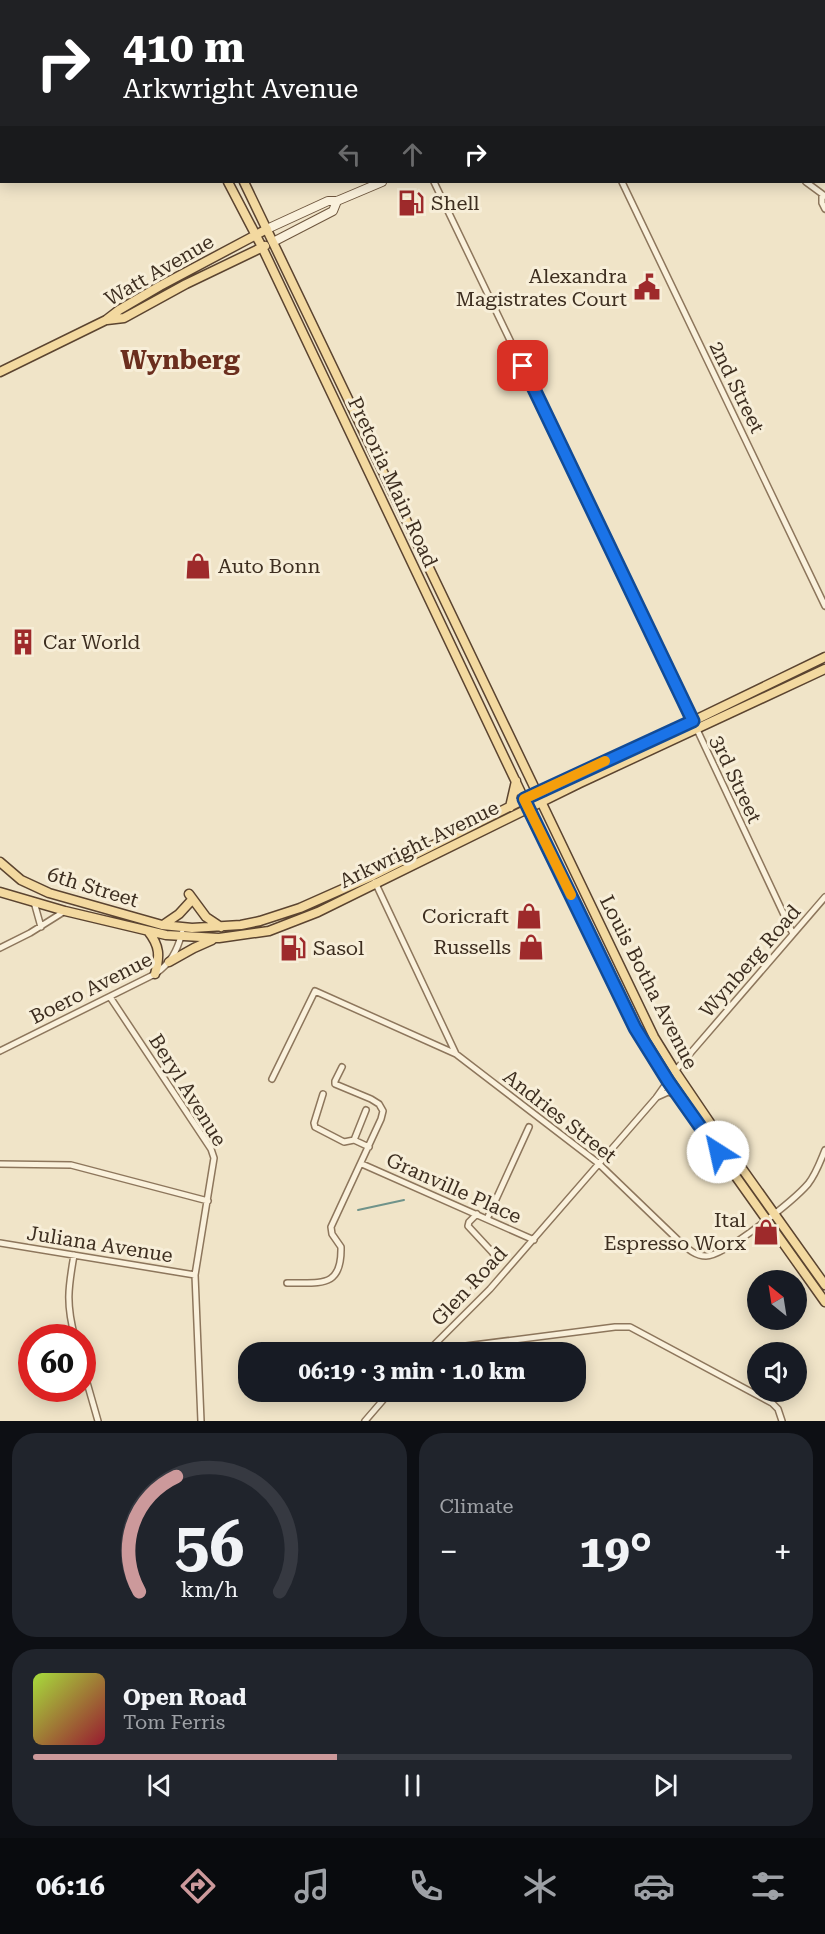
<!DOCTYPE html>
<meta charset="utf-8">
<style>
body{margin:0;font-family:"Roboto Serif",serif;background:#20242c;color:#f1f3f6;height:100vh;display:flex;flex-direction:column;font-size:22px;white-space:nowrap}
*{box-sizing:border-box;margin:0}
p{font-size:20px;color:#9ea1a6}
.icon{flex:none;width:33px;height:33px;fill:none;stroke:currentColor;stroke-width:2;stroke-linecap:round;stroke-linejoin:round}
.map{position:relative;height:1421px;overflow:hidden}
.sheet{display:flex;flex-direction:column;gap:12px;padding:12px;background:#0d0f14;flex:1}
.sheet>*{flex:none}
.banner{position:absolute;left:0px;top:0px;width:825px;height:183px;box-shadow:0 3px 15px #0003;background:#202124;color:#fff;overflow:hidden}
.needle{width:39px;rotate:330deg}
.controls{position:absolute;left:747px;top:1270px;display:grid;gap:12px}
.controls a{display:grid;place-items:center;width:60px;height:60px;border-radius:50%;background:#171b24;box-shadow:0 3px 15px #0003;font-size:30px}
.speed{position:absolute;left:18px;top:1324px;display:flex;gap:12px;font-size:30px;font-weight:700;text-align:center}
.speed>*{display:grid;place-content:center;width:78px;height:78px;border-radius:50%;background:#171b24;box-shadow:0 3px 15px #0003;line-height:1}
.speed .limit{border:9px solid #d22;background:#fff;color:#111}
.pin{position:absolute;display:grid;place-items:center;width:51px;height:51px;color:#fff;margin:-26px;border-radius:12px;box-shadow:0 3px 9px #0006}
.me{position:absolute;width:66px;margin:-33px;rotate:325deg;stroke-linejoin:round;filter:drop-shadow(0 0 4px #0008)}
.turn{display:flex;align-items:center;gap:21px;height:126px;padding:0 24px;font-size:27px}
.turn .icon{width:78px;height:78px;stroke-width:2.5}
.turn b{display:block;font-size:42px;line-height:51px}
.lanes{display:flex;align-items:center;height:57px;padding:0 24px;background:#0003;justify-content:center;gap:30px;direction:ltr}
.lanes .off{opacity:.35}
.big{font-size:45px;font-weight:700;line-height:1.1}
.sheet .card{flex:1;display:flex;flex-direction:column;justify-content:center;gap:9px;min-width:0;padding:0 21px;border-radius:24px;background:#20242c}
.sheet .dial{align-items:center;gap:0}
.dial svg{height:156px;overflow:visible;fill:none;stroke:#363941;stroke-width:7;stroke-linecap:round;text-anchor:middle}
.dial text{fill:#f1f3f6;stroke:none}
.song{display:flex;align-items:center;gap:18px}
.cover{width:72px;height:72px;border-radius:9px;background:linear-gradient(135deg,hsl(80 70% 55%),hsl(350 70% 35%))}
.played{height:6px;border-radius:3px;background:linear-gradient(90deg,#cc999b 40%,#363941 40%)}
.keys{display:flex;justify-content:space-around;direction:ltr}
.heat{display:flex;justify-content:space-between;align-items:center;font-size:33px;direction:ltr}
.sheet .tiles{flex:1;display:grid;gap:12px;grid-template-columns:1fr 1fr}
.card:last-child{grid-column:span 2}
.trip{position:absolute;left:238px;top:1342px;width:348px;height:60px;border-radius:24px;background:#171b24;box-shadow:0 3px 15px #0003;font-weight:700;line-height:60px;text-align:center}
.dock{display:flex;height:96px;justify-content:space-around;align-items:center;background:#090b0e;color:#9ea1a6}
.dock .icon{width:42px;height:42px}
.dock .current{color:#cc999b}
.dock b{font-size:27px;color:#f1f3f6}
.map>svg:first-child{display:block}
</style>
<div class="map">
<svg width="825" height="1421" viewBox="0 0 825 1421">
<rect width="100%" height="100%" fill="#f0e4c8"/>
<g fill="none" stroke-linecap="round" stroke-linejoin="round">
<path stroke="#6f938a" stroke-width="2" d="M358,1210L404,1200"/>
<g stroke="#8d765c" stroke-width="8">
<path id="street" d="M348,0L349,2
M534,0L535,2
M653,0L654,2
M801,0L802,2
M824,20L825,21
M824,61L825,60
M824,152L825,153
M434,182L693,721L793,934
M622,182L825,606
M806,182L825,196
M822,194V203L825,209
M375,882L456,1054
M34,902L41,927
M0,948L30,933L65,911
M110,997L211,1149L214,1158L195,1275L201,1421
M0,1051L155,974C171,963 177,951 182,933
M675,1071L825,897
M272,1079L315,991L456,1054L598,1163L678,1240C686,1247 694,1256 706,1256C725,1256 794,1200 808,1184C816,1174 820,1162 825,1150
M323,1094L314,1123L315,1127L344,1142L354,1140L369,1147
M657,1097L668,1092L676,1095
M354,1140L366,1110
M0,1164L71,1165L208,1201
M362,1164L534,1240
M487,1219L529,1127
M0,1243L195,1275
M74,1255C68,1289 66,1304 75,1338
M287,1283C320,1282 342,1289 341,1247L332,1234L331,1227L381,1119L383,1111L379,1104L371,1099L335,1084V1081L342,1067
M474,1287L495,1259L493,1253L468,1226L469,1222L477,1214
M427,1351L615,1327H630L772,1403L778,1409L782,1421
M427,1352L490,1289L656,1098L668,1081
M82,1365L98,1421
M365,1421L390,1392"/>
</g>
<g stroke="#6f573f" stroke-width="10">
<path id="secondary" d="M808,2L809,0
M818,2L820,0
M267,229L328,201H337L382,182
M273,242L333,211L337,201"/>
</g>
<g stroke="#5b4430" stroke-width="11">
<path id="primary" d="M143,0L144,2
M162,0L163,2
M228,182L262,247L524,799L635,1027L668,1081L825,1302
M244,182L654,1037L675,1071L721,1139L825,1285
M107,320L124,318L186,284L265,246
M0,372L106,320L119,310L160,286L267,229
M510,807L516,781
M0,862L21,880L49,893L162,925L192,928L241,925L260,921L300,908L372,876L537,793L693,721L825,657
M0,892L65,911L166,935L219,938L269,931L318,912L580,783L825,669
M189,894L206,917L221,927
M163,925L179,914L190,902
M148,931C160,946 160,956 155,974
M169,962L194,948L212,940"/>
</g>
<use href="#street" stroke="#faf1dc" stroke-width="5"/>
<use href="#secondary" stroke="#faf1dc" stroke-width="8"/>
<use href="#primary" stroke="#f3d9a0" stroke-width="8"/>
</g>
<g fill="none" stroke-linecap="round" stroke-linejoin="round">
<g stroke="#114b97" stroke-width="15">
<path id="route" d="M523,366L693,721L524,799L635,1028L668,1081L718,1152"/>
</g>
<use href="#route" stroke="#1a73e8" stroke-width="10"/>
<path stroke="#f59e0b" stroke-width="10" d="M571,895L524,799L605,761"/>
</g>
<defs>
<g id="fuel-bare" transform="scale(2.07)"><path d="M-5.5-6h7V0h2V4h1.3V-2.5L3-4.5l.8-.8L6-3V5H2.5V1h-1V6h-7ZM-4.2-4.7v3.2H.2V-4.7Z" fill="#9e2a2b" stroke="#f7eed8" stroke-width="2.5" paint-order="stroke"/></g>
<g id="civic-bare" transform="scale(2.07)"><path d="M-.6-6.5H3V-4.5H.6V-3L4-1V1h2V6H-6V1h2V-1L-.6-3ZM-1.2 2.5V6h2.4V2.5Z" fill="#9e2a2b" stroke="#f7eed8" stroke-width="2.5" paint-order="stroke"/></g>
<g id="shop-bare" transform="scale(2.07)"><path d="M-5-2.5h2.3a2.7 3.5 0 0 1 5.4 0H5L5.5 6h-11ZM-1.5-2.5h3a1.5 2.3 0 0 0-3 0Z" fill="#9e2a2b" stroke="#f7eed8" stroke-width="2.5" paint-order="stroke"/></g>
<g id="building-bare" transform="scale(2.07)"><path d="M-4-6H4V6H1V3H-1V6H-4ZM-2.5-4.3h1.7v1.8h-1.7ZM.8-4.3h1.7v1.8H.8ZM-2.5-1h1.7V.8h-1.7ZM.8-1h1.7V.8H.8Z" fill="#9e2a2b" stroke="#f7eed8" stroke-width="2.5" paint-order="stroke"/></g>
</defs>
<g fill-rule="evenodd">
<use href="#fuel-bare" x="411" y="203"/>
<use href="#civic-bare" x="647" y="287"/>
<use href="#shop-bare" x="198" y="566"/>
<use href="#building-bare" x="23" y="642"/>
<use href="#shop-bare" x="529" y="916"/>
<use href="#shop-bare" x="531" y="947"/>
<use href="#fuel-bare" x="293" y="948"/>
<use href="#shop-bare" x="766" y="1232"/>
</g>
<g text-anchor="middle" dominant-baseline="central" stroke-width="6" stroke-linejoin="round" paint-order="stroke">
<g font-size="20" fill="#3d2e20" stroke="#f7eed8" text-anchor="start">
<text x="431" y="203">Shell</text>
<text x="627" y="276" text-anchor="end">Alexandra<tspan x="627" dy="23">Magistrates Court</tspan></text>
<text x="218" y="566">Auto Bonn</text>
<text x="43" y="642">Car World</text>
<text x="509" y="916" text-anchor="end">Coricraft</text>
<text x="511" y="947" text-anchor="end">Russells</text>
<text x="313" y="948">Sasol</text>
<text x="746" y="1220" text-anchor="end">Ital<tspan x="746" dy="23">Espresso Worx</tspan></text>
</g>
<g font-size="20" fill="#3d2e20" stroke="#f7eed8">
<text transform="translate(159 270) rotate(-30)">Watt Avenue</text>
<text transform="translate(737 387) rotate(64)">2nd Street</text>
<text transform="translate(393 482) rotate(65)">Pretoria Main Road</text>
<text transform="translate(736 779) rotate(65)">3rd Street</text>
<text transform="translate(419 844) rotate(-26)">Arkwright Avenue</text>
<text transform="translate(93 887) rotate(17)">6th Street</text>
<text transform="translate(750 961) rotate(-49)">Wynberg Road</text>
<text transform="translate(649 982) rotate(63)">Louis Botha Avenue</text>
<text transform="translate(91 988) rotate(-27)">Boero Avenue</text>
<text transform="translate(188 1090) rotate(58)">Beryl Avenue</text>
<text transform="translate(560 1116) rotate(38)">Andries Street</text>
<text transform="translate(454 1188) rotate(24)">Granville Place</text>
<text transform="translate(100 1244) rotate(9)">Juliana Avenue</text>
<text transform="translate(469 1286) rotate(-47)">Glen Road</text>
</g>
<g font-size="26" font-weight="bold" fill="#6b2e1e" stroke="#f7eed8">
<text x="180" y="360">Wynberg</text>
</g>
</g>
</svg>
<div class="controls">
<a><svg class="needle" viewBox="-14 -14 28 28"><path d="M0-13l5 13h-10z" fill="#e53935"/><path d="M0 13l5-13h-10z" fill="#9ea1a6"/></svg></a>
<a><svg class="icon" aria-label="sound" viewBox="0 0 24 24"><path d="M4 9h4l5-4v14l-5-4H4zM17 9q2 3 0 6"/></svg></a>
</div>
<div class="speed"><div class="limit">60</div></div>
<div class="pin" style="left:523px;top:366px;background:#d93025"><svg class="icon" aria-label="arrive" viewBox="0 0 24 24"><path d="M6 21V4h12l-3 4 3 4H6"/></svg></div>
<svg class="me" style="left:718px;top:1152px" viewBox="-20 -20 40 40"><circle r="19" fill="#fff"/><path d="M0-13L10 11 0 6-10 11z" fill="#1a73e8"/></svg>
<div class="trip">06:19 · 3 min · 1.0 km</div>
<div class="banner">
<div class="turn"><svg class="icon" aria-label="right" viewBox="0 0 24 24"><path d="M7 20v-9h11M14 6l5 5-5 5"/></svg><div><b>410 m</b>Arkwright Avenue</div></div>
<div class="lanes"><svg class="icon off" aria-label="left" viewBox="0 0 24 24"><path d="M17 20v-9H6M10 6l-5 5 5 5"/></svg><svg class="icon off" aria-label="ahead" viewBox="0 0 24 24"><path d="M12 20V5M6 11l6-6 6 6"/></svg><svg class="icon" aria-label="right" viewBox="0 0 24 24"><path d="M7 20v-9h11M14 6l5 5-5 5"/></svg></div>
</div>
</div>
<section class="sheet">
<div class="tiles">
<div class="card dial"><svg viewBox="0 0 100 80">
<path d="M14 69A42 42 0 1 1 86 69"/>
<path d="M14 69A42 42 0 0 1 33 10" stroke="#cc999b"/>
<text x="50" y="56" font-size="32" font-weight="700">56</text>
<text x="50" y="72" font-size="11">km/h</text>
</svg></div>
<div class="card"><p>Climate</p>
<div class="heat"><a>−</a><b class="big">19°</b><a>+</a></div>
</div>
<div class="card">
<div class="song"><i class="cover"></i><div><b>Open Road</b><p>Tom Ferris</p></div></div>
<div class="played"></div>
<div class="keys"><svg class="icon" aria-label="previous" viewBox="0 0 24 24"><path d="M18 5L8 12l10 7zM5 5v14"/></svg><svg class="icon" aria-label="pause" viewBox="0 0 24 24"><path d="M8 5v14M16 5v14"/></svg><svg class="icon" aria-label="next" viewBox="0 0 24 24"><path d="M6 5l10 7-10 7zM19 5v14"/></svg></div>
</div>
</div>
</section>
<nav class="dock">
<b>06:16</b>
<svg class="icon current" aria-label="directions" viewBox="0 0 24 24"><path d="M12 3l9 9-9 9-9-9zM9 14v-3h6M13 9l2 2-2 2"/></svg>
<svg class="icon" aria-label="music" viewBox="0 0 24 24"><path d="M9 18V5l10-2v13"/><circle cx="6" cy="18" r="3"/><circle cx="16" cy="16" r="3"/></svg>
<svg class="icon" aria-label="phone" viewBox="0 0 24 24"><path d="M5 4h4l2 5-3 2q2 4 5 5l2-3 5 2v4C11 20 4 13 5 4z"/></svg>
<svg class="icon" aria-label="climate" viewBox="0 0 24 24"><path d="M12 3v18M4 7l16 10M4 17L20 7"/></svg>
<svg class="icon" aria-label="car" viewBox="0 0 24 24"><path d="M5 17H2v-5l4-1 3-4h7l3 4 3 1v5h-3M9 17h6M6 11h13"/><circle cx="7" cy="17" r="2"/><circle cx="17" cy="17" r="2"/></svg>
<svg class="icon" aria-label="filters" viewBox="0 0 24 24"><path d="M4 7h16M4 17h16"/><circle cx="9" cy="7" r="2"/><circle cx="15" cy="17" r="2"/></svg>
</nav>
